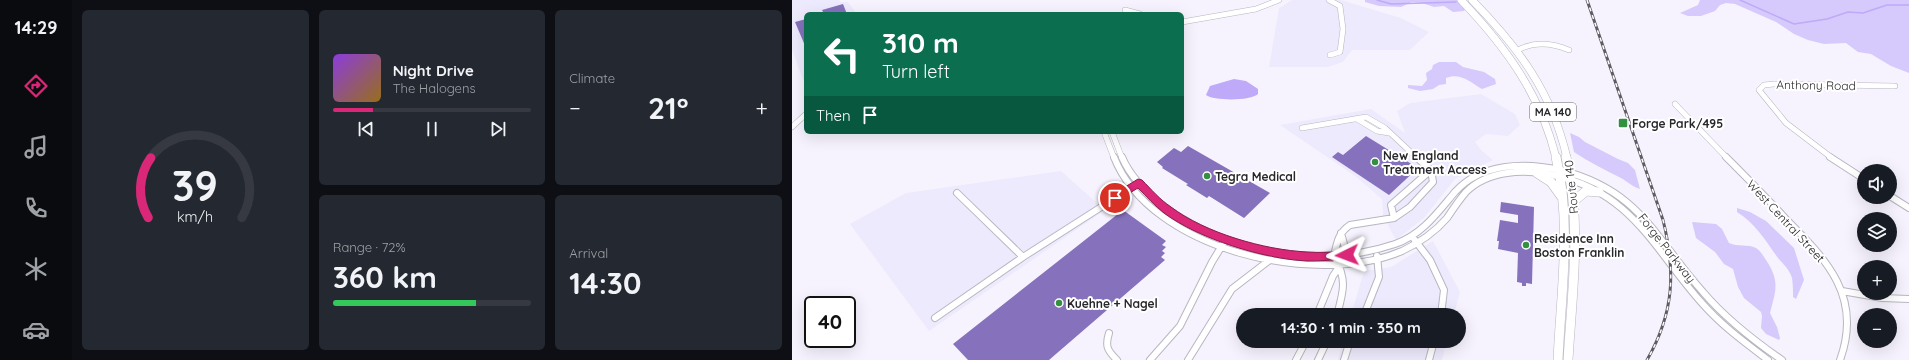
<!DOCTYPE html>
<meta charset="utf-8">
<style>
body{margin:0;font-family:Quicksand,sans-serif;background:#242831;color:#f1f3f6;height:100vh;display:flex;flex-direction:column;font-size:15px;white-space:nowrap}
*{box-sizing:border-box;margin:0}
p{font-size:13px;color:#9ea1a6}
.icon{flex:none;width:22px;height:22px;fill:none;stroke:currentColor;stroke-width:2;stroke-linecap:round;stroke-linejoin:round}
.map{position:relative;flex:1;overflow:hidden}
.panel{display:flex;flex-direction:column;gap:10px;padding:10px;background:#0d0f14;width:720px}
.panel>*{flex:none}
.hud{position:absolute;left:12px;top:12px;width:380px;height:122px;border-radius:6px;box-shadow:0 4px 16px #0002;background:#0b6e4f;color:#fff;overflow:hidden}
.tools{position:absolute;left:1065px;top:164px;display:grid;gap:8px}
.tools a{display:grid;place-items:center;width:40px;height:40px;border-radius:50%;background:#171b24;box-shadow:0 4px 16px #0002;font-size:20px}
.speed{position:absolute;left:12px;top:296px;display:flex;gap:8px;font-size:20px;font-weight:700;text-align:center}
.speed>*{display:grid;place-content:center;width:52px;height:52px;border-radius:50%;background:#171b24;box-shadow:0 4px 16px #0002;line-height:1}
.speed .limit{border:2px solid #111;border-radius:6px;background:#fff;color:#111}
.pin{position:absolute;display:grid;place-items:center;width:34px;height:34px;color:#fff;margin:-17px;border:2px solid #fff;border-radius:50%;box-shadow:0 1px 4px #0007}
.me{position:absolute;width:44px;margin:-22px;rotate:267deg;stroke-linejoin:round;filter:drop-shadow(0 0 3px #0008)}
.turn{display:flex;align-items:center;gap:14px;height:84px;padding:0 12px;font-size:18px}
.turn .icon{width:52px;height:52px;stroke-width:2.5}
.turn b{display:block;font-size:28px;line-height:34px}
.then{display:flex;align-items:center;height:38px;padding:0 12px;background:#0003;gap:8px;font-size:15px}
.big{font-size:30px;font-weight:700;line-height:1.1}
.panel .widget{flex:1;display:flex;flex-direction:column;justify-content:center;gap:6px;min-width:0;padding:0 14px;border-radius:6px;background:#242831}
.panel .dial{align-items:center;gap:0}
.dial svg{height:104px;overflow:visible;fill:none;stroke:#363941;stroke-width:7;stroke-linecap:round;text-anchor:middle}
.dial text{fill:#f1f3f6;stroke:none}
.song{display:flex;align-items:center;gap:12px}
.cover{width:48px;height:48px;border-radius:6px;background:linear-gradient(135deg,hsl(270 70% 55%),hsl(40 70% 35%))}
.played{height:4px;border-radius:2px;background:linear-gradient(90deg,#db2777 20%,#363941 20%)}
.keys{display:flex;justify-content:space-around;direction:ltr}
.heat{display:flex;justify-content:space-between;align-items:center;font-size:22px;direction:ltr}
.charge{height:6px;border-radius:3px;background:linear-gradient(90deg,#34c759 72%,#363941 0)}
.panel .tiles{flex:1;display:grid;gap:10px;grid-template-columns:repeat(3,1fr)}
.widget:first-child{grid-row:span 2}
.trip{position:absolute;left:444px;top:308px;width:230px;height:40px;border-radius:20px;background:#171b24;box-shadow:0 4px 16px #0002;font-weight:700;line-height:40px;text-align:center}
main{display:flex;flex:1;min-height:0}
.menu{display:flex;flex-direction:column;width:72px;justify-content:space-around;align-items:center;background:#090b0e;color:#9ea1a6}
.menu .icon{width:28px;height:28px}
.menu .current{color:#db2777}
.menu b{font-size:18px;color:#f1f3f6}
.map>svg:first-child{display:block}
</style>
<main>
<nav class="menu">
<b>14:29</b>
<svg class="icon current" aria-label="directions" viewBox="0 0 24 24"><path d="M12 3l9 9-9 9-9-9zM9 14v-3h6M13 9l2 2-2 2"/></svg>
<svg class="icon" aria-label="music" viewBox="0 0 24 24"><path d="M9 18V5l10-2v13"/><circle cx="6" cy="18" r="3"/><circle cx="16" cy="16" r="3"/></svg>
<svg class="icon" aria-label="phone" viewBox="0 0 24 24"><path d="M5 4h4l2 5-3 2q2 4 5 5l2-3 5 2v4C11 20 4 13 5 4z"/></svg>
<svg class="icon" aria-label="climate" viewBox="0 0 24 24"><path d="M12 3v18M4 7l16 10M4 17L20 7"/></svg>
<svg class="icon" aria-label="car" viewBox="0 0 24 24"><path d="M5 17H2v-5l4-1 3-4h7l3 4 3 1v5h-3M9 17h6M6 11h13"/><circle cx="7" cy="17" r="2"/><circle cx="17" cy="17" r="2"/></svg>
</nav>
<section class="panel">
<div class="tiles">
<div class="widget dial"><svg viewBox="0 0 100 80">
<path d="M14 69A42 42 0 1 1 86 69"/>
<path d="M14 69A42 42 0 0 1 16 23" stroke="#db2777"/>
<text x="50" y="56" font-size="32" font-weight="700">39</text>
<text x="50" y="72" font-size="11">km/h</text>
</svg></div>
<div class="widget">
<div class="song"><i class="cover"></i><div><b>Night Drive</b><p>The Halogens</p></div></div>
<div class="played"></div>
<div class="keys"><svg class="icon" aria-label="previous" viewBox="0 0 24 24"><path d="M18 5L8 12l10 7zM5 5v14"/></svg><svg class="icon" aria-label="pause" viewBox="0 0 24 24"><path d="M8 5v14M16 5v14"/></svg><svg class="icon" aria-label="next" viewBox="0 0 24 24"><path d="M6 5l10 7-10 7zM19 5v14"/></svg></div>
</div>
<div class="widget"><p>Climate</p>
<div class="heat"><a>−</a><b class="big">21°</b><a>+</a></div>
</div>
<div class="widget"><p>Range · 72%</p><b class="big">360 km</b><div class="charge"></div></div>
<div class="widget"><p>Arrival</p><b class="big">14:30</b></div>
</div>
</section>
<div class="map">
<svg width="1117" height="360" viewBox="0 0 1117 360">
<rect width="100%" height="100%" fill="#f6f3fe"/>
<path fill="#eeeafd" d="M0,0H47L48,2H56L65,14H14L13,85L0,50Z
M500,0H549L609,18L637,32L618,50H560L551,62L536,67H477L487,8Z
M689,94L723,114L728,125L716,136L694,134L683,142L690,151L701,160L663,179L632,218L604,240L591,216L590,199L563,176L488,125L579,109L613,133L605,111L618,103Z
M269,171L313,210L137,331L58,224L114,193Z
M641,241L668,292L662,315H559L572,271L599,267Z
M551,341H655L650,360H546Z"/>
<path fill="#d6cafc" d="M573,0H665L668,3V5L673,9L672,11L661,12L652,6L642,7L630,3L620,2L609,7L587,6L573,2Z
M908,0H1117V73L1099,66L1079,54L1066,52L1054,43L1032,44L1016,40L1002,34L984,22L943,4L934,3L928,5L923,11L909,16H896L888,13L906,5Z
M647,62H664L671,67L692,72L703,79L704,84L690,89C678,82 668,72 654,78V84L647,85L641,89L628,91L616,88V85L630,86L635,80L634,73L640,69L641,65Z
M778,133L787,137L793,142L826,159L836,163L843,170L848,189C841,187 836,182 829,178C813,170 797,162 782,152Z
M945,208L958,212L974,221L1002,248L1012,280L1004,299L1001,297C1001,291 1001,284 1000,278C997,269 992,265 986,258C973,240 964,224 945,212Z
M900,222L924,224L930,229L937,243C946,247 956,244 964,248C969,251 971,256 974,260C988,281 984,290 978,313L985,327L988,338L987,340L974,334L969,328L970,316L969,312L952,298L946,287L941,269L932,264L923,252L904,238Z"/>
<path fill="#bfa9f9" d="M442,79L454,81L466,89V94C459,101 422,101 414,95L418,86Z"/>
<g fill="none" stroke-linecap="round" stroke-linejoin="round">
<path stroke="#bfa9f9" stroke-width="1.5" d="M585,0L599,4L664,2
M948,0L1002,24L1035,19L1056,12L1071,13L1095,5H1117"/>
</g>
<path fill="#8671bc" d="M51,4L55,14H32L30,10Z
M14,19V48L3,22Z
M574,136L626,168L597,195L540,157L546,152L551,155Z
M396,146L478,193L452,218L417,196L415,198L394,185L396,184L370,168L371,167L365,162L382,148L389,152Z
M709,202L742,207L740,284L734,283V286H730V283L725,282L726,253L706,249L707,241H705L708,220L726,223V215L708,212Z
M331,210L374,241L370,245L374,247L370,251L373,253L369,257L373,260L257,360H176L161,344Z"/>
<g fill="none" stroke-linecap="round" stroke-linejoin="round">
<g stroke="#b8b6c0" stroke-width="6">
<path id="minor-far1" d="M537,0L548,6L551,29L548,52L538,55
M333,10L348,14
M390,22L464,9L487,0
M726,50C743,41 760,43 777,50
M883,104L935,158
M565,119L585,131L597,133
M0,127L14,114
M510,128L574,117L593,128L625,158
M312,132L322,158
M320,132L330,158
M1040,158L994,123L967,90L972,85L982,84L1103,86"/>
</g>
<g stroke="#b8b6c0" stroke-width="8">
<path id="minor" d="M322,157C358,250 524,288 610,251C627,243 643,232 655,218C661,209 667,200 674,192C696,170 732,169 761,175C840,192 861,248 909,302C929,325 952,342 976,360
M330,157C339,179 358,196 377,210C440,253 530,269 603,244C630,235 646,212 663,192C689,163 732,162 768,170C848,190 862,237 911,292C934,319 961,340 990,360
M934,157C954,177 974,197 993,218C1035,260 1071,297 1048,360
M1038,157L1072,179
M1098,196L1117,208
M602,218L599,205L639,170
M622,239L638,260L652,290L649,315
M231,257L342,186
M1050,291L1090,298L1117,299
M525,315L541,276L555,255L549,233
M545,315C552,290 555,279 542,256C545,243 546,233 558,225L602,218L618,207L641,182L639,170L624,157
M572,315L587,277L585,256
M143,318L231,257L165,193
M317,333C313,346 315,350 325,360
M358,360L388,326L420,262L431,244
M396,360L440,289L479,259
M504,360L514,341
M526,360L535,341
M552,360L558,341
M637,360L642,341"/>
</g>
<g stroke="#b8b6c0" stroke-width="8">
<path id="major-far1" d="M669,0C713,46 749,95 764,158
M680,0C726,47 760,92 775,158"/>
</g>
<g stroke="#b8b6c0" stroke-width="10">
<path id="major" d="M764,157C780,223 769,293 766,360
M774,157C790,224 780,292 776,360
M745,173L759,182L769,196
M782,201L794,191L807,192"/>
</g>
<use href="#minor-far1" stroke="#fff" stroke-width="5"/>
<use href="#minor" stroke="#fff" stroke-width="6"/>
<use href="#major-far1" stroke="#fff" stroke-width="7"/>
<use href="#major" stroke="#fff" stroke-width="9"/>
<g stroke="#5e5c62" stroke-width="3">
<path id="rail" d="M795,0L871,220C884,272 882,313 855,360"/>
</g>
<use href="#rail" stroke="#fff" stroke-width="1.5" stroke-dasharray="4" stroke-linecap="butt"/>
</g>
<path fill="#db2777" stroke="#8e194d" d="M346,179L350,180C359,189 368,200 379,207C413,233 473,250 515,252C528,253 542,252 555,251L560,255L555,259C542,260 528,261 515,261C472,259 407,239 372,213C363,206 354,196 346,188L326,200H320L318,198L320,195Z"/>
<g fill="#349041" stroke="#fff" stroke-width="1.5">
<rect x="826" y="118" width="10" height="10" rx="2"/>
<circle cx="583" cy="162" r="4"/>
<circle cx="415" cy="176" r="4"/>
<circle cx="734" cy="245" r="4"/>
<circle cx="267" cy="303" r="4"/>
</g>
<g text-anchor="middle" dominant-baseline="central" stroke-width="4" stroke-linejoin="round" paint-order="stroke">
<rect fill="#fff" stroke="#68686b" stroke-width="1" x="738" y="103" width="46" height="18" rx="3"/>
<g font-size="11" font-weight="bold" fill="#28272b">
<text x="761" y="112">MA 140</text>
</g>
<g font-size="12" fill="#28272b" stroke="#fff">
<text transform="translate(1024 85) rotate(1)">Anthony Road</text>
<text transform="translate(779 187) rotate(-96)">Route 140</text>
<text transform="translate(994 221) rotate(47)">West Central Street</text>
<text transform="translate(875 248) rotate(52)">Forge Parkway</text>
</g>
<g font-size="12" font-weight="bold" fill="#28272b" stroke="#fff" text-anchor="start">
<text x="840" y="123">Forge Park/495</text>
<text x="591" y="155">New England<tspan x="591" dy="14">Treatment Access</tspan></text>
<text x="423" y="176">Tegra Medical</text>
<text x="742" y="238">Residence Inn<tspan x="742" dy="14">Boston Franklin</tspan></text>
<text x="275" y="303">Kuehne + Nagel</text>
</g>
</g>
</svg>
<div class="tools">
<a><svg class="icon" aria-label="sound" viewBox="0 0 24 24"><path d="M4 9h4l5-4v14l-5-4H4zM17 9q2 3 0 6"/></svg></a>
<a><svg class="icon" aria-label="layers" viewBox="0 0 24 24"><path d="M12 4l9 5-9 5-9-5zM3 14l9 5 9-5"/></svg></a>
<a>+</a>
<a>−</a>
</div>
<div class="speed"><div class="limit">40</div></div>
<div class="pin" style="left:323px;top:198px;background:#d93025"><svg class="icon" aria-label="arrive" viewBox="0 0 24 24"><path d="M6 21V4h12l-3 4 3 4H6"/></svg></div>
<svg class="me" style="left:555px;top:255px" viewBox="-20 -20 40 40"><path d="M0-17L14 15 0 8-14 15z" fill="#db2777" stroke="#fff" stroke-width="4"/></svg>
<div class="trip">14:30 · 1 min · 350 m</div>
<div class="hud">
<div class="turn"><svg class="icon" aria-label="left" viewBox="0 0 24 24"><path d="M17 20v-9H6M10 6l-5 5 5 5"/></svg><div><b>310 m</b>Turn left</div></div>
<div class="then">Then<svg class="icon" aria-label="arrive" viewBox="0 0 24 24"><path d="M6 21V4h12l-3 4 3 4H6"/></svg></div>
</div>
</div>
</main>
